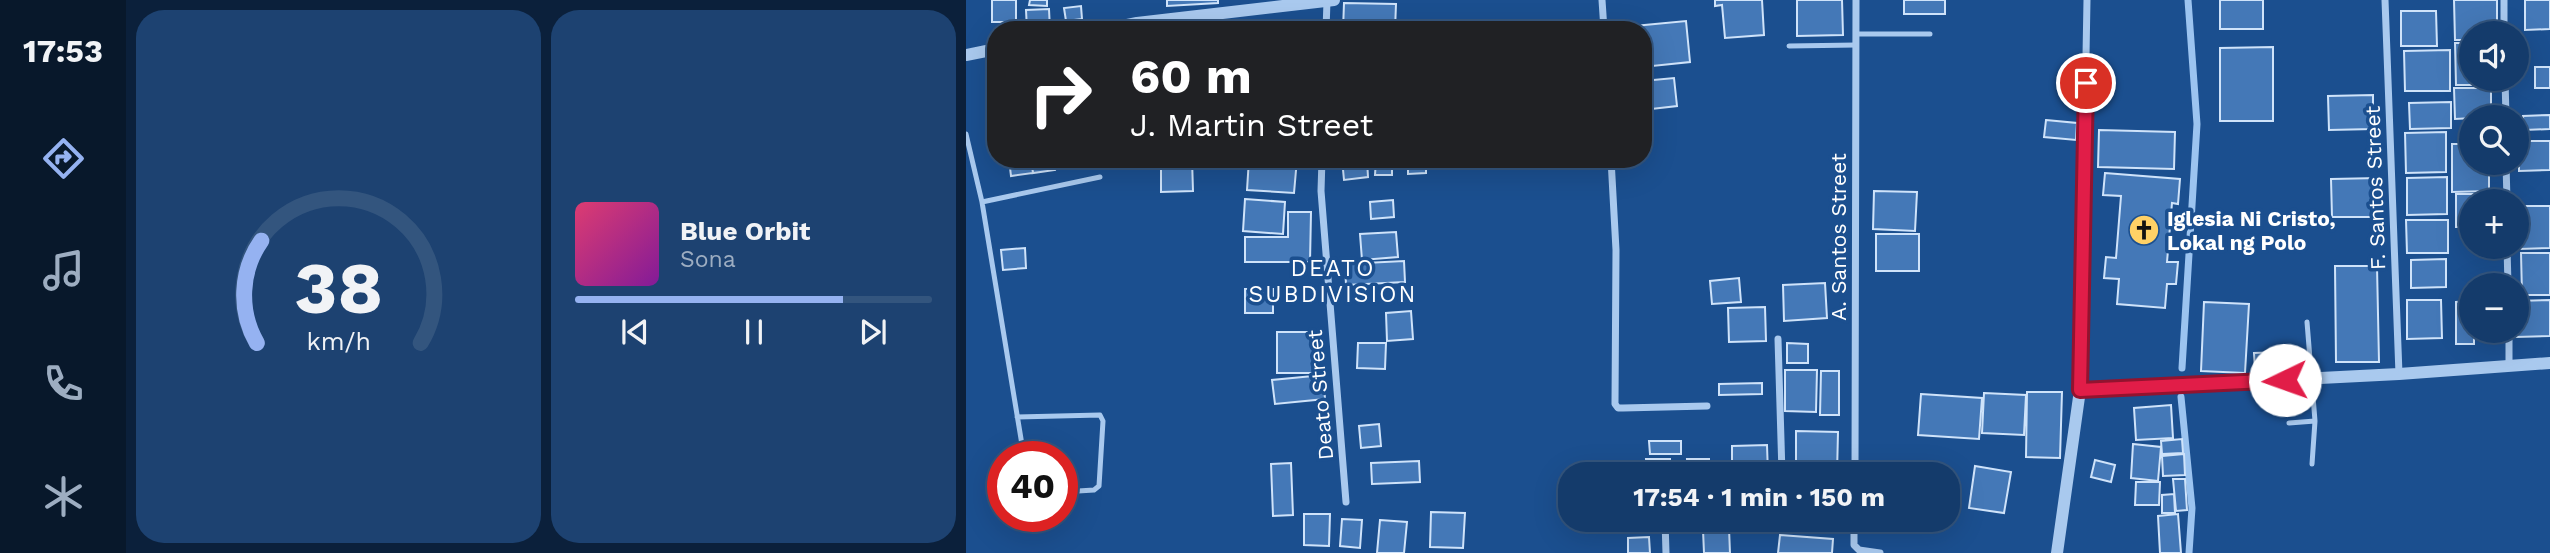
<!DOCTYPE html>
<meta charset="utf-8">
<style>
body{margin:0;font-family:"Work Sans",sans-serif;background:#1d4271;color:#f1f3f6;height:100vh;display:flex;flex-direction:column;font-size:26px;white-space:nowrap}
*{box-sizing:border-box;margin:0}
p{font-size:23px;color:#9dadc1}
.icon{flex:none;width:38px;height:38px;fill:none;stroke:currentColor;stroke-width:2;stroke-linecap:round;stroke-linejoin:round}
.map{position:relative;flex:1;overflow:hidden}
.side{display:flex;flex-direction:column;gap:10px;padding:10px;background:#0b203b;width:840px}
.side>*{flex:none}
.top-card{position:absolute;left:21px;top:21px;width:665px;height:147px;border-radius:28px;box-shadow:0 7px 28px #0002,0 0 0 2px #33557e;background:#202124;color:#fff;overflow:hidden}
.fabs{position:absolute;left:1493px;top:21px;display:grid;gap:14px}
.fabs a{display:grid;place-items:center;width:70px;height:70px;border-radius:50%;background:#143b6b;box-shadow:0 7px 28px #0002,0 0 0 2px #33557e;font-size:35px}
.speed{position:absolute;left:21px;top:441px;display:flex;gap:14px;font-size:35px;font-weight:700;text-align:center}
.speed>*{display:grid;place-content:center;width:91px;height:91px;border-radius:50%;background:#143b6b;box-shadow:0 7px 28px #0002,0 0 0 2px #33557e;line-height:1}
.speed .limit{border:10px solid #d22;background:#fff;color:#111}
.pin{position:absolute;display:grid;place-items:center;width:60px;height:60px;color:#fff;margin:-30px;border:4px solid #fff;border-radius:50%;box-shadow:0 2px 7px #0007}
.me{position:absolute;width:77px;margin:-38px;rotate:267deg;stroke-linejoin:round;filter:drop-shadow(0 0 5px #0008)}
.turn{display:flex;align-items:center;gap:24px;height:147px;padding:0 28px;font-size:32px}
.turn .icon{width:91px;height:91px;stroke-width:2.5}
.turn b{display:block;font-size:49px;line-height:60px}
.side .card{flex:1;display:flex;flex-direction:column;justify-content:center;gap:10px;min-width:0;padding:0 24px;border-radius:28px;background:#1d4271}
.side .dial{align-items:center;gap:0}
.dial svg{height:182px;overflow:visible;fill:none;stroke:#33557e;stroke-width:7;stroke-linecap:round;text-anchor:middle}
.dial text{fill:#f1f3f6;stroke:none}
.song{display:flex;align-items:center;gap:21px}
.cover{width:84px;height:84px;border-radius:10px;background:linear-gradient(135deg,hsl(340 70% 55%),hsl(290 70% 35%))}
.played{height:7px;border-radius:4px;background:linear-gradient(90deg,#95b2f1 75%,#33557e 75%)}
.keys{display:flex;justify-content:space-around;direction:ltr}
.side .tiles{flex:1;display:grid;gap:10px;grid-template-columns:repeat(2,1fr)}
.trip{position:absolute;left:592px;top:462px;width:402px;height:70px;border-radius:28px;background:#143b6b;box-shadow:0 7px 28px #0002,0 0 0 2px #33557e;font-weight:700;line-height:70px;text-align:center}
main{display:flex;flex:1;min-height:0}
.tabs{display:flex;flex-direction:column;width:126px;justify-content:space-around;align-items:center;background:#08182b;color:#9dadc1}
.tabs .icon{width:49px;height:49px}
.tabs .active{color:#95b2f1}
.tabs b{font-size:32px;color:#f1f3f6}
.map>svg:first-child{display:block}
</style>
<main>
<nav class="tabs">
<b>17:53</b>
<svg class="icon active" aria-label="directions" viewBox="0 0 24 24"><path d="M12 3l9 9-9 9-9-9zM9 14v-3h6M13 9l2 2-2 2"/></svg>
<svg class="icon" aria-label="music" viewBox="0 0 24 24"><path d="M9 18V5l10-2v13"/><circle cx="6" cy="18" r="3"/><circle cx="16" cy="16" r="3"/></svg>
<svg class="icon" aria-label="phone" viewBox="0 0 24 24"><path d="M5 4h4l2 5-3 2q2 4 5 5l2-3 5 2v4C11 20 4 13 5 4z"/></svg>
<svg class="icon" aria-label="climate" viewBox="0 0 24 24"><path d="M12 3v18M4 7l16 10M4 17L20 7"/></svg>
</nav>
<section class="side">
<div class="tiles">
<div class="card dial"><svg viewBox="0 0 100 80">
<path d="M14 69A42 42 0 1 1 86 69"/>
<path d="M14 69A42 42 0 0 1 16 24" stroke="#95b2f1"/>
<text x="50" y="56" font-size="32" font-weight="700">38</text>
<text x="50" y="72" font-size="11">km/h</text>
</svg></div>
<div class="card">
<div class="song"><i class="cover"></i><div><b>Blue Orbit</b><p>Sona</p></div></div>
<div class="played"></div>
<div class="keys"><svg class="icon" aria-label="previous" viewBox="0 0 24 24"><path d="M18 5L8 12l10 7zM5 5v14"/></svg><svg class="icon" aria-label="pause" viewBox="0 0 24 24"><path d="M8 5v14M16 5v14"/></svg><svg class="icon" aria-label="next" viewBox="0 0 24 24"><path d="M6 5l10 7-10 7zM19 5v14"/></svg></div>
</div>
</div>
</section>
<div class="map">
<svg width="1584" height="553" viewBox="0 0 1584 553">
<rect width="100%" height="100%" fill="#1b4f8f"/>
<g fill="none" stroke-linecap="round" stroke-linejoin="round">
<path stroke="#9cc4f0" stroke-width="7" d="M1216,368L1231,124L1222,0
M1215,397L1226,508L1223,553"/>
</g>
<path fill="#4478b7" stroke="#cfe3fa" stroke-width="2" d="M26,0H50V22H26Z
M64,0H81V6L63,5Z
M201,0H252V3L201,6Z
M749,0H796L798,35L759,38L756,5L749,6Z
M831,0H876L877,35L831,36Z
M938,0H979V14H938Z
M1254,0H1297V29H1254Z
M1488,0H1531V33H1505V40H1489Z
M1559,0H1584V29L1559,30Z
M378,3L430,4L429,30H377Z
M115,6L116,19L100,21L98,8Z
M83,9L84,30H61L60,10Z
M1435,11H1470L1471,46H1435Z
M720,21L724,62L677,67V30H658V27Z
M308,27H346V30H308Z
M1489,43H1505V79H1532V85H1490Z
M1307,47V121H1254V48Z
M1484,50V91H1439L1438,51Z
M1569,67H1584V88H1569Z
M708,78L711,106L677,110V81Z
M1488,88H1525V117L1489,119Z
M1407,95V129L1363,130L1362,96Z
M1485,102V128L1444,129L1443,103Z
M1584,115V129L1558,130L1557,116Z
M1080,120L1111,123L1110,140L1078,137Z
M1133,130L1209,132L1208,169L1132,167Z
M1480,132V172L1440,173L1439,133Z
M1553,141H1584V170L1553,171Z
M1486,144H1505V163H1523V191L1486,192Z
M43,159H65L67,173L45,176Z
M65,159H88L89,170L67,173Z
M195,159H226L227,191L195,192Z
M283,159H331L328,193L281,190Z
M376,159H401L402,177L378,180Z
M410,159H426V175H409Z
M442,159H460V173L442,174Z
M1139,173L1214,179L1212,204L1206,203L1201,262H1212L1210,284H1201L1199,308L1151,304L1153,279L1138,278L1140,257L1150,258L1155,196L1137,195Z
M1481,177V214L1441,215V178Z
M1413,178L1414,217H1366L1365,179Z
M908,191L951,192L949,231L907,229Z
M1490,194H1526V201H1505V227H1490Z
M279,199L319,202L317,234L277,231Z
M427,200L428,217L405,219L404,202Z
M1552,206H1584V248L1553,249Z
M322,212H345L344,262H279V237H322Z
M1440,220H1482V253H1441Z
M430,232L432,257L396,260L394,234Z
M910,234H953V271H910Z
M59,248L60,268L37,270L35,250Z
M1555,253H1584V295H1556Z
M1480,259V287L1445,288V260Z
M438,261L439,282L380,285L379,264Z
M1369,266H1411L1413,362H1370Z
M773,278L775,302L746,304L744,281Z
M859,283L861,318L818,321L817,285Z
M279,289H307V313H279Z
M1441,300H1475L1476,338L1441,339Z
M1584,300V336L1550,337V301Z
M1505,301V331H1508V344H1490V302Z
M1238,302L1283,304L1279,373L1235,371Z
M799,307L800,341L763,342L762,308Z
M445,311L447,339L421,341L420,313Z
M311,332H350L349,373H311Z
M392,343H420L419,369L391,368Z
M821,343L842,344V363H821Z
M1316,352L1317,371H1289L1288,353Z
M819,370H851L850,412L819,411Z
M855,371H873V415H854Z
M357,375L359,399L309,404L306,380Z
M796,383V394L753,395V384Z
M1061,392H1096L1094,458L1060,457Z
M1018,393L1060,395L1058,435L1016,433Z
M955,394L1016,398L1013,439L952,435Z
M1205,405L1207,438L1170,440L1168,408Z
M413,424L415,446L395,448L393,426Z
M830,431L872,432L871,474H830Z
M1216,439L1217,453L1196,454L1195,441Z
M683,441H715V454H684Z
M1167,444L1195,447L1192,481L1165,478Z
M801,445L802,474H766V446Z
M1218,454L1219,475L1197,476L1196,456Z
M680,459H704V472H681Z
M721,459H743V474H722Z
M1129,460L1149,465L1145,482L1125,477Z
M453,461L454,482L406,484L405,463Z
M325,463L327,515L307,516L305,464Z
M1009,466L1045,472L1038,513L1003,508Z
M1207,479H1219L1221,510L1210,511Z
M1170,482H1194L1193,505H1169Z
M1208,494L1209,513H1196V495Z
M465,512L499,513L497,548L464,547Z
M338,514H364L363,546L338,545Z
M1212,514L1215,553H1194L1192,516Z
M376,519L396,520L394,548L374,546Z
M414,520L441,522L438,553H411Z
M763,528L764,553H738L737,530Z
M814,535L867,539L866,553H812Z
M683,537L684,553H662V538Z"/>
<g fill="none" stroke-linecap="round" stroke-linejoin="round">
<path stroke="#a9c9ee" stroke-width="5" d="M890,34H964
M823,46L890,45
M0,134L16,202L58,457
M16,202L134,177
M1341,322L1349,421L1346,464
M51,417L134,415L137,421L133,486L128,490L96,492
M1323,423L1349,421"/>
<path stroke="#a9c9ee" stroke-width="7" d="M636,0L638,30
M1419,0L1433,374
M1538,0V33
M360,30L361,1
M1539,79L1540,117
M356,159L355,191L380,502
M645,159L650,250L649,404L652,408H657L741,406
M1540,163L1541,201
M1541,247L1542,285
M1543,331V366
M812,339L816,474
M1114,390L1121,0
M889,474L890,0
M699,520L700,553
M888,520V545L893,550L914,553"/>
<path stroke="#a9c9ee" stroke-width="12" d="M137,30L171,23L368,0
M0,55L30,49
M1091,553L1114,390L1433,374L1584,363"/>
</g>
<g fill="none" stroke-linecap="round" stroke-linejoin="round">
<g stroke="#92132f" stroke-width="18">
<path id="route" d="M1120,83L1114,390L1319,380"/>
</g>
<use href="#route" stroke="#e11d48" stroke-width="12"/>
</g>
<defs>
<g id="church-disc" transform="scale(1.575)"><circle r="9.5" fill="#ffd166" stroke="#1b4f8f"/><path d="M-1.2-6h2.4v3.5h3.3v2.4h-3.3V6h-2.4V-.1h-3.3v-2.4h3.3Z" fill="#111"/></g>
</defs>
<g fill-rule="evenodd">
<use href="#church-disc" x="1178" y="230"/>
</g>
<g text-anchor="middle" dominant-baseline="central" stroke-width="7" stroke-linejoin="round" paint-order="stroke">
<g font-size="21" fill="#fff" stroke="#1b4f8f">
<text transform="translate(1409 188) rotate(-92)">F. Santos Street</text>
<text transform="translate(872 237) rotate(-90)">A. Santos Street</text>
<text transform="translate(354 395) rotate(-95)">Deato Street</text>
</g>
<g font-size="21" font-weight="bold" fill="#fff" stroke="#1b4f8f" text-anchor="start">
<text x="1201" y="218">Iglesia Ni Cristo,<tspan x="1201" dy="24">Lokal ng Polo</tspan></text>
</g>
<g font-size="23" letter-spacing="2" fill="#fff" stroke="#1b4f8f">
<text x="367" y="268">DEATO<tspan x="367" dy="26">SUBDIVISION</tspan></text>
</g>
</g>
</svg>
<div class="fabs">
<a><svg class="icon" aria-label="sound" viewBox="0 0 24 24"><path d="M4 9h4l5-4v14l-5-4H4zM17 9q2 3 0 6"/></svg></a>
<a><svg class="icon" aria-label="search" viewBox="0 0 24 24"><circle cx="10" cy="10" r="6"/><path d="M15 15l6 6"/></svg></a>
<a>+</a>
<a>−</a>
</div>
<div class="speed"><div class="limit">40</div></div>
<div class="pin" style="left:1120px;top:83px;background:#d93025"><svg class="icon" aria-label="arrive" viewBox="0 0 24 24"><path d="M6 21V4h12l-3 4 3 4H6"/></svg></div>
<svg class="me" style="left:1319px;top:380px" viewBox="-20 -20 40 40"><circle r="19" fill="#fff"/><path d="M0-13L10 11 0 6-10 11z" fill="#e11d48"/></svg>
<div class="trip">17:54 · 1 min · 150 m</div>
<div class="top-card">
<div class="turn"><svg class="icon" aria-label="right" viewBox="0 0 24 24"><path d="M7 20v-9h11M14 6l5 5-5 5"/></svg><div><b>60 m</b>J. Martin Street</div></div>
</div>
</div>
</main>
